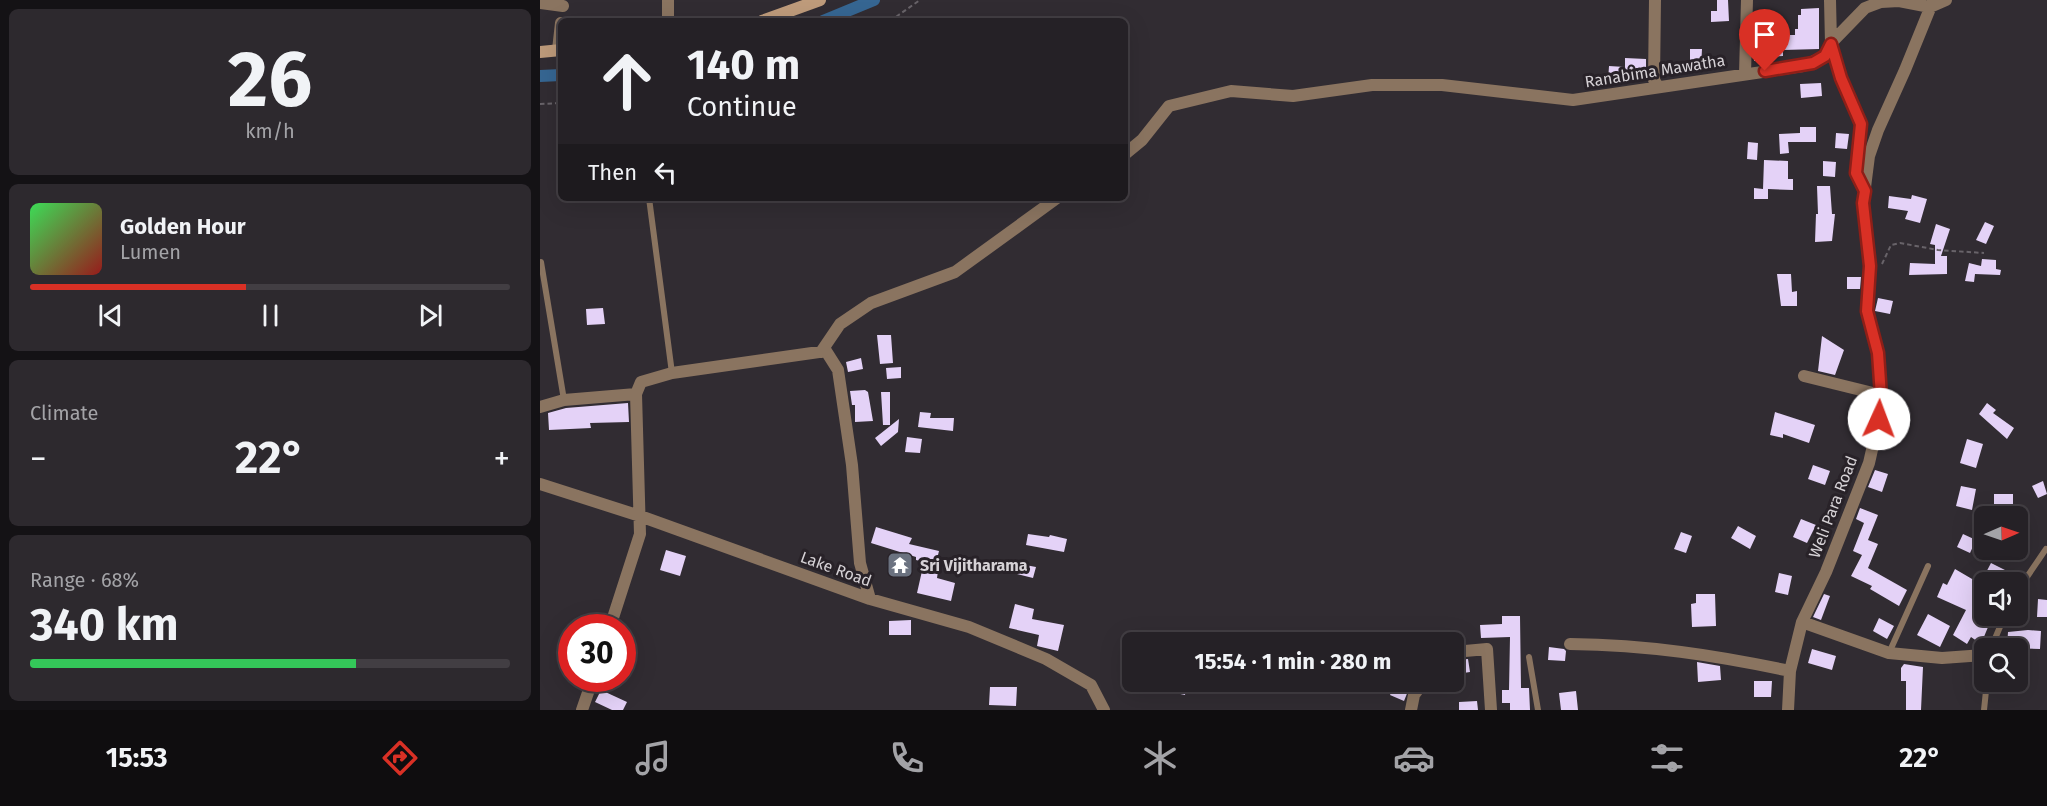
<!DOCTYPE html>
<meta charset="utf-8">
<style>
body{margin:0;font-family:"Fira Sans",sans-serif;background:#2d292e;color:#f1f3f6;height:100vh;display:flex;flex-direction:column;font-size:22px;white-space:nowrap}
*{box-sizing:border-box;margin:0}
p{font-size:20px;color:#a3a3a7}
.icon{flex:none;width:33px;height:33px;fill:none;stroke:currentColor;stroke-width:2;stroke-linecap:round;stroke-linejoin:round}
.map{position:relative;flex:1;overflow:hidden}
.panel{display:flex;flex-direction:column;gap:9px;padding:9px;background:#141215;width:540px}
.panel>*{flex:none}
.banner{position:absolute;left:18px;top:18px;width:570px;height:183px;border-radius:9px;box-shadow:0 6px 24px #0002,0 0 0 2px #423e43;background:#252126;color:#f1f3f6;overflow:hidden}
.needle{width:39px;rotate:88deg}
.fabs{position:absolute;left:1434px;top:506px;display:grid;gap:12px}
.fabs a{display:grid;place-items:center;width:54px;height:54px;border-radius:9px;background:#252126;box-shadow:0 6px 24px #0002,0 0 0 2px #423e43;font-size:30px}
.speed{position:absolute;left:18px;top:614px;display:flex;gap:12px;font-size:30px;font-weight:700;text-align:center}
.speed>*{display:grid;place-content:center;width:78px;height:78px;border-radius:50%;background:#252126;box-shadow:0 6px 24px #0002,0 0 0 2px #423e43;line-height:1}
.speed .limit{border:9px solid #d22;background:#fff;color:#111}
.pin{position:absolute;display:grid;place-items:center;width:51px;height:51px;color:#fff;margin:-62px -26px;border-radius:50% 50% 50% 0;rotate:-45deg;box-shadow:0 0 6px #0007}
.pin .icon{rotate:45deg}
.me{position:absolute;width:66px;margin:-33px;rotate:2deg;stroke-linejoin:round;filter:drop-shadow(0 0 4px #0008)}
.turn{display:flex;align-items:center;gap:21px;height:126px;padding:0 30px;font-size:27px}
.turn .icon{width:78px;height:78px;stroke-width:2.5}
.turn b{display:block;font-size:42px;line-height:51px}
.then{display:flex;align-items:center;height:57px;padding:0 30px;background:#0003;gap:12px;font-size:22px}
.big{font-size:45px;font-weight:700;line-height:1.1}
.panel .card{flex:1;display:flex;flex-direction:column;justify-content:center;gap:9px;min-width:0;padding:0 21px;border-radius:9px;background:#2d292e}
.panel .dial{align-items:center;gap:0}
.dial b{font-size:78px;line-height:1}
.song{display:flex;align-items:center;gap:18px}
.cover{width:72px;height:72px;border-radius:9px;background:linear-gradient(135deg,hsl(130 70% 55%),hsl(0 70% 35%))}
.played{height:6px;border-radius:3px;background:linear-gradient(90deg,#d93025 45%,#423e43 45%)}
.keys{display:flex;justify-content:space-around;direction:ltr}
.heat{display:flex;justify-content:space-between;align-items:center;font-size:33px;direction:ltr}
.charge{height:9px;border-radius:4px;background:linear-gradient(90deg,#34c759 68%,#423e43 0)}
.trip{position:absolute;left:582px;top:632px;width:342px;height:60px;border-radius:9px;background:#252126;box-shadow:0 6px 24px #0002,0 0 0 2px #423e43;font-weight:700;line-height:60px;text-align:center}
.tabs{display:flex;height:96px;justify-content:space-around;align-items:center;background:#0f0d0f;color:#a3a3a7}
.tabs .icon{width:42px;height:42px}
.tabs .active{color:#d93025}
.tabs b{font-size:27px;color:#f1f3f6}
main{display:flex;flex:1;min-height:0}
.map>svg:first-child{display:block}
</style>
<main>
<section class="panel">
<div class="card dial"><b>26</b><p>km/h</p></div>
<div class="card">
<div class="song"><i class="cover"></i><div><b>Golden Hour</b><p>Lumen</p></div></div>
<div class="played"></div>
<div class="keys"><svg class="icon" aria-label="previous" viewBox="0 0 24 24"><path d="M18 5L8 12l10 7zM5 5v14"/></svg><svg class="icon" aria-label="pause" viewBox="0 0 24 24"><path d="M8 5v14M16 5v14"/></svg><svg class="icon" aria-label="next" viewBox="0 0 24 24"><path d="M6 5l10 7-10 7zM19 5v14"/></svg></div>
</div>
<div class="card"><p>Climate</p>
<div class="heat"><a>−</a><b class="big">22°</b><a>+</a></div>
</div>
<div class="card"><p>Range · 68%</p><b class="big">340 km</b><div class="charge"></div></div>
</section>
<div class="map">
<svg width="1507" height="710" viewBox="0 0 1507 710">
<rect width="100%" height="100%" fill="#312c32"/>
<g fill="none" stroke-linecap="round" stroke-linejoin="round">
<path stroke="#366692" stroke-width="12" d="M283,21L334,0
M0,76L21,75"/>
</g>
<path fill="#e4d2f7" d="M1177,0H1188L1189,21L1171,22V11H1177Z
M1279,8V49L1243,50V56L1226,57V60L1214,61V44L1230,43V35H1255V29H1258V15H1261V9Z
M1150,49H1162L1161,68H1150Z
M1085,58L1106,59V81H1068L1069,66L1085,67Z
M1281,83L1282,96L1261,98L1260,84Z
M1260,127H1276V142H1248L1249,153L1240,154L1239,134L1260,133Z
M1296,133L1309,134L1307,149L1295,148Z
M1208,142L1218,143L1217,160L1207,159Z
M1224,160L1248,161V179H1253V190L1228,189V199H1214V188L1223,189Z
M1283,161L1296,162L1295,177L1283,176Z
M1277,186H1290L1292,214H1295L1292,241L1275,242L1276,214H1278Z
M1372,195L1387,199L1380,223L1365,219L1368,211L1348,208L1349,196L1371,199Z
M1445,222L1454,226L1446,244L1436,240Z
M1396,224L1410,229L1401,256H1407V274L1369,275L1370,263L1395,264V245L1390,244Z
M1442,259L1456,260V269L1461,270L1460,275L1435,274L1434,282L1425,281L1429,263L1441,266Z
M1237,274H1251L1252,292L1257,291V306H1241Z
M1307,277H1321L1320,289H1307Z
M1338,298L1353,301L1350,314L1335,311Z
M63,308L65,324L47,325L46,309Z
M337,335H351L353,363L340,364Z
M1282,336L1304,350L1295,375L1278,371Z
M321,358L323,369L308,372L306,362Z
M361,367V378L347,379L346,368Z
M325,390L328,392L333,421L315,422V405H312L310,391Z
M341,392H350V425H343Z
M88,403L89,422L50,423L51,428L9,430L8,413L26,408Z
M1447,403L1456,410L1453,413L1474,428L1467,439L1439,414Z
M380,412L391,413L390,418H414L413,431L378,427Z
M1235,412L1275,425L1269,443L1243,434V438L1230,435Z
M359,419L358,432L341,446L335,438Z
M367,437L382,439L380,453L365,452Z
M1427,439L1443,444L1436,468L1420,463Z
M1273,465L1290,471L1285,485L1268,479Z
M1335,470L1348,474L1342,492L1328,487Z
M1503,481L1507,494L1498,498L1492,486Z
M1421,486L1436,489L1432,510L1416,506Z
M1454,494H1473V509H1454Z
M1320,508L1338,515L1328,540L1338,544L1328,568L1367,590L1359,606L1330,589L1332,586L1311,576L1322,555L1313,551L1324,523L1316,519Z
M1261,519L1276,525L1267,543L1253,537Z
M1198,526L1216,536L1210,549L1191,538Z
M336,527L372,538L369,544L399,551L394,571H398L397,578L415,583L411,601L377,593L384,562L376,560V557L331,543Z
M1141,532L1152,536L1146,553L1134,549Z
M488,534L509,537L510,535L527,539L524,552L486,545Z
M1423,534L1436,540L1430,553L1417,547Z
M126,550L146,556L140,576L120,570Z
M475,563L496,567L493,578L473,573Z
M1451,563L1465,570L1459,582H1441Z
M1415,569L1444,586V615H1453L1441,644L1431,637L1427,644L1413,635L1426,610L1397,597L1403,583L1407,585Z
M1239,573L1252,576L1248,595L1235,592Z
M1156,594H1175L1176,626L1152,627L1151,604L1156,603Z
M1284,594L1290,596L1281,620L1273,617Z
M1498,599L1507,600V617H1497Z
M475,604L494,609L492,619L524,625L518,651L497,646L499,635L469,628Z
M1388,614L1410,626L1400,647L1377,635Z
M962,616H980L981,688H989L990,710H970V703H962V690H969L970,637L941,638L940,625L962,624Z
M1339,618L1354,626L1347,639L1333,631Z
M371,620V635H349V621Z
M1488,630L1501,631L1500,649L1467,648L1468,632Z
M1009,647L1024,649L1026,651L1025,661L1008,660Z
M1272,649L1296,656L1292,670L1268,663Z
M928,659L930,672L917,674L916,660Z
M1157,662L1180,666L1181,680L1158,682Z
M1364,664L1383,667L1381,710H1366V681H1361V668Z
M633,681H647L645,695L631,692Z
M856,681L870,686L864,701L850,695Z
M1214,681H1232L1231,697H1214Z
M450,687H477L476,706L449,705Z
M61,690L87,702L83,710H72L55,702Z
M1036,691L1038,710H1021L1019,693Z
M937,701L938,710H919V702Z"/>
<g fill="none" stroke-linecap="round" stroke-linejoin="round">
<path stroke="#686369" stroke-width="2" stroke-dasharray="4.5 3" stroke-linecap="butt" d="M350,21L380,0
M0,104L21,103
M1342,264L1351,245L1360,243L1398,250L1444,253"/>
<path stroke="#8a7460" stroke-width="6" d="M109,198L132,373
M1,262L24,400
M1478,590L1506,549
M1451,648L1465,615
M1349,653L1388,566
M989,657L998,710
M1444,710L1447,681"/>
<path stroke="#8a7460" stroke-width="12" d="M1115,0L1114,80L1118,87
M1290,0L1291,43L1301,78L1321,124L1316,173L1324,190
M0,3L23,6
M128,21V0
M18,50L21,23
M1205,74L1207,0
M585,154L602,140L629,106L691,91L753,96L832,85H902L1033,100L1263,66L1285,56L1291,43L1325,8L1341,2L1359,1L1390,7L1406,0
M281,352L300,324L331,303L415,272L517,198
M1264,376L1341,395
M96,394L101,382L132,373L286,351L298,370L312,465L320,563L330,599
M0,407L24,400L96,394L100,534L70,627
M0,484L100,516L330,599L429,627L506,659L551,685L564,710
M1262,622L1349,653L1402,658L1444,655
M1030,644C1108,645 1174,655 1250,671
M914,652L947,649L951,710
M42,710L53,678
M871,710L874,695L884,681
M1248,710L1250,671L1262,622L1286,572L1329,463L1339,419L1341,395L1338,353L1327,311L1330,266L1323,203L1329,156L1338,130L1365,70L1393,1"/>
<path stroke="#be9b7b" stroke-width="12" d="M222,21L280,0
M0,52L21,50"/>
</g>
<g fill="none" stroke-linecap="round" stroke-linejoin="round">
<g stroke="#8d1f18" stroke-width="15">
<path id="route" d="M1225,71L1273,63L1285,56L1291,44L1301,78L1321,124L1316,173L1325,191L1323,203L1330,266L1327,311L1338,353L1341,396L1339,419"/>
</g>
<use href="#route" stroke="#d93025" stroke-width="10"/>
</g>
<defs>
<g id="temple-square" transform="scale(1.35)"><rect x="-9" y="-9" width="18" height="18" rx="4" fill="#6b7280" stroke="#282228"/><path d="M0-6L5-2H3V0L6.5 2.5H4V6H1.5V3h-3V6H-4V2.5H-6.5L-3 0V-2H-5Z" fill="#fff"/></g>
</defs>
<g fill-rule="evenodd">
<use href="#temple-square" x="360" y="565"/>
</g>
<g text-anchor="middle" dominant-baseline="central" stroke-width="6" stroke-linejoin="round" paint-order="stroke">
<g font-size="16" fill="#d6d2d6" stroke="#282228">
<text transform="translate(1115 71) rotate(-9)">Ranabima Mawatha</text>
<text transform="translate(1293 507) rotate(-69)">Weli Para Road</text>
<text transform="translate(296 569) rotate(20)">Lake Road</text>
</g>
<g font-size="16" font-weight="bold" fill="#d6d2d6" stroke="#282228" text-anchor="start">
<text x="380" y="565">Sri Vijitharama</text>
</g>
</g>
</svg>
<div class="fabs">
<a><svg class="needle" viewBox="-14 -14 28 28"><path d="M0-13l5 13h-10z" fill="#e53935"/><path d="M0 13l5-13h-10z" fill="#a3a3a7"/></svg></a>
<a><svg class="icon" aria-label="sound" viewBox="0 0 24 24"><path d="M4 9h4l5-4v14l-5-4H4zM17 9q2 3 0 6"/></svg></a>
<a><svg class="icon" aria-label="search" viewBox="0 0 24 24"><circle cx="10" cy="10" r="6"/><path d="M15 15l6 6"/></svg></a>
</div>
<div class="speed"><div class="limit">30</div></div>
<div class="pin" style="left:1225px;top:71px;background:#d93025"><svg class="icon" aria-label="arrive" viewBox="0 0 24 24"><path d="M6 21V4h12l-3 4 3 4H6"/></svg></div>
<svg class="me" style="left:1339px;top:419px" viewBox="-20 -20 40 40"><circle r="19" fill="#fff"/><path d="M0-13L10 11 0 6-10 11z" fill="#d93025"/></svg>
<div class="trip">15:54 · 1 min · 280 m</div>
<div class="banner">
<div class="turn"><svg class="icon" aria-label="ahead" viewBox="0 0 24 24"><path d="M12 20V5M6 11l6-6 6 6"/></svg><div><b>140 m</b>Continue</div></div>
<div class="then">Then<svg class="icon" aria-label="left" viewBox="0 0 24 24"><path d="M17 20v-9H6M10 6l-5 5 5 5"/></svg></div>
</div>
</div>
</main>
<nav class="tabs">
<b>15:53</b>
<svg class="icon active" aria-label="directions" viewBox="0 0 24 24"><path d="M12 3l9 9-9 9-9-9zM9 14v-3h6M13 9l2 2-2 2"/></svg>
<svg class="icon" aria-label="music" viewBox="0 0 24 24"><path d="M9 18V5l10-2v13"/><circle cx="6" cy="18" r="3"/><circle cx="16" cy="16" r="3"/></svg>
<svg class="icon" aria-label="phone" viewBox="0 0 24 24"><path d="M5 4h4l2 5-3 2q2 4 5 5l2-3 5 2v4C11 20 4 13 5 4z"/></svg>
<svg class="icon" aria-label="climate" viewBox="0 0 24 24"><path d="M12 3v18M4 7l16 10M4 17L20 7"/></svg>
<svg class="icon" aria-label="car" viewBox="0 0 24 24"><path d="M5 17H2v-5l4-1 3-4h7l3 4 3 1v5h-3M9 17h6M6 11h13"/><circle cx="7" cy="17" r="2"/><circle cx="17" cy="17" r="2"/></svg>
<svg class="icon" aria-label="filters" viewBox="0 0 24 24"><path d="M4 7h16M4 17h16"/><circle cx="9" cy="7" r="2"/><circle cx="15" cy="17" r="2"/></svg>
<b>22°</b>
</nav>
